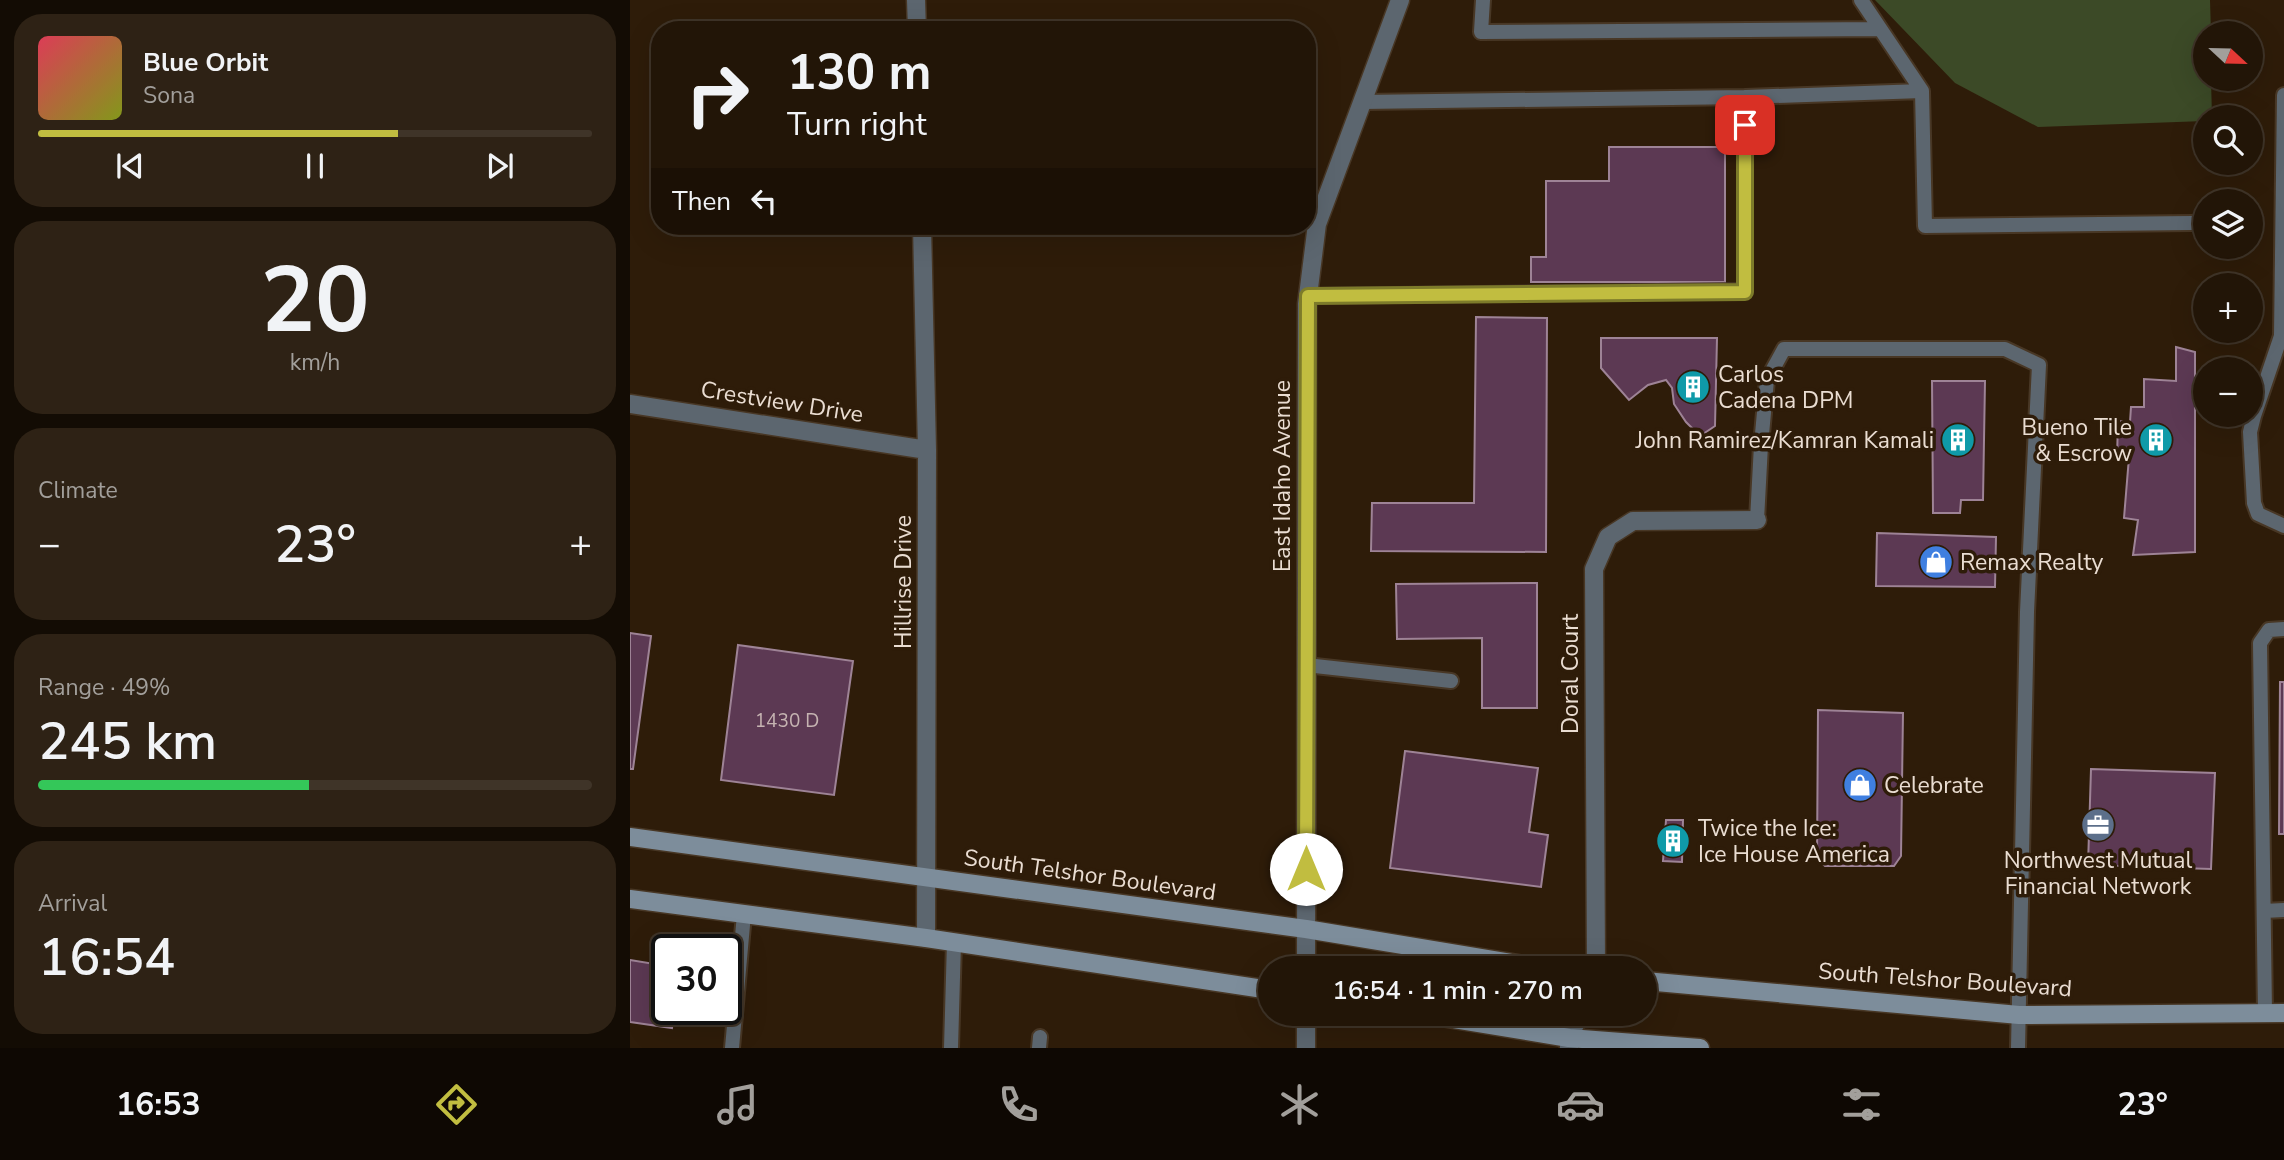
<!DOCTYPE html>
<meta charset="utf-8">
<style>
body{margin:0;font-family:"Nunito Sans",sans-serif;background:#2e2215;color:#f1f3f6;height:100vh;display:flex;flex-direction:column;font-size:26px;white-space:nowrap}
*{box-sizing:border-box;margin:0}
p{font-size:23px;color:#a29f9b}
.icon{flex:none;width:38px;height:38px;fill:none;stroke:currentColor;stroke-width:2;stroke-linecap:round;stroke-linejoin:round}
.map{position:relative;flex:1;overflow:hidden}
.side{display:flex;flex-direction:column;gap:14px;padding:14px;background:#130c04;width:630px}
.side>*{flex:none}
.top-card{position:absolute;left:21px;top:21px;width:665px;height:214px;border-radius:28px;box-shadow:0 7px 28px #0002,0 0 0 2px #3f3428;background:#221507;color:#f1f3f6;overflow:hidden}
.needle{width:46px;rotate:112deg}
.tools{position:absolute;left:1563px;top:21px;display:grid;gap:14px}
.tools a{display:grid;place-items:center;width:70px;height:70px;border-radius:50%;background:#221507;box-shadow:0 7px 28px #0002,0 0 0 2px #3f3428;font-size:35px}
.speed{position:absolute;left:21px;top:934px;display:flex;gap:14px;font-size:35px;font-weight:700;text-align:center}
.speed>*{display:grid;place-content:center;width:91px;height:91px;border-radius:50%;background:#221507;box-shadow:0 7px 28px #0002,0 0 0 2px #3f3428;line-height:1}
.speed .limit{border:4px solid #111;border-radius:10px;background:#fff;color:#111}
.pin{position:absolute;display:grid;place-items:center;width:60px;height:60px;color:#fff;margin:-30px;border-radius:14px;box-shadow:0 4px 10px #0006}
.me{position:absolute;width:77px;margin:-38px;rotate:0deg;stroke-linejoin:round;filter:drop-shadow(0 0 5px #0008)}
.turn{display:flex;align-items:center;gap:24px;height:147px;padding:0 21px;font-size:32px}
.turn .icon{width:91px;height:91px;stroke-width:2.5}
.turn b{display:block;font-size:49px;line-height:60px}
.then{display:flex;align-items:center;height:66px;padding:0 21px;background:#0003;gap:14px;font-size:26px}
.big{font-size:52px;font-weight:600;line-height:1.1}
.side .tile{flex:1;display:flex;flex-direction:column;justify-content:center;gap:10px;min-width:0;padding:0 24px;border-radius:28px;background:#2e2215}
.side .dial{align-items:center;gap:0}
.dial b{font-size:91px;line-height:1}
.song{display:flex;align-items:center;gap:21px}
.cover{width:84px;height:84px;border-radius:10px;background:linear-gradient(135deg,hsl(350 70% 55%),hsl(70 70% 35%))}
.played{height:7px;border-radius:4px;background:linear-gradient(90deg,#c1bd40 65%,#3f3428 65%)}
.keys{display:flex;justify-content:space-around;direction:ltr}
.heat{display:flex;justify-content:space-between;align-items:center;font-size:38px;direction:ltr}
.charge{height:10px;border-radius:5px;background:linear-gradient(90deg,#34c759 49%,#3f3428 0)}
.trip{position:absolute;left:628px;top:956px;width:399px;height:70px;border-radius:35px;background:#221507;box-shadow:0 7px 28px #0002,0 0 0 2px #3f3428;font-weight:600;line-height:70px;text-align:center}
.menu{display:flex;height:112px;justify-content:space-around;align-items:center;background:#0e0803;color:#a29f9b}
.menu .icon{width:49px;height:49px}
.menu .current{color:#c1bd40}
.menu b{font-size:32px;color:#f1f3f6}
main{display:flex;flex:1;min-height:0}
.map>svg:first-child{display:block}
</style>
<main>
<section class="side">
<div class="tile">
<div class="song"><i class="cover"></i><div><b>Blue Orbit</b><p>Sona</p></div></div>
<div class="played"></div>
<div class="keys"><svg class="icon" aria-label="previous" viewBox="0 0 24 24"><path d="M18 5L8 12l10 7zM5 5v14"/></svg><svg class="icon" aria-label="pause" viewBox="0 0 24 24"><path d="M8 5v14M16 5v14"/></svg><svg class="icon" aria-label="next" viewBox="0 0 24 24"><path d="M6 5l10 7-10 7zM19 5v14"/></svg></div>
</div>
<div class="tile dial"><b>20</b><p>km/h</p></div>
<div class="tile"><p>Climate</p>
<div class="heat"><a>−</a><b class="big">23°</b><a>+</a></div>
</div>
<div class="tile"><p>Range · 49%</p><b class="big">245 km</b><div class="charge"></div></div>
<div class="tile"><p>Arrival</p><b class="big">16:54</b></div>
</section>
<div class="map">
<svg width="1654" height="1048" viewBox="0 0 1654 1048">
<rect width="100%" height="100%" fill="#2e1c09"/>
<path fill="#3c4a27" d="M1245,0H1580L1581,33H1575V79H1581L1582,117H1575V121L1408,127L1325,83Z"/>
<path fill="#5c3953" stroke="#9e8396" stroke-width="2" d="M979,147H1095V282H901V257H916V181H979Z
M846,317L917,318L916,552L741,551L742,503H844Z
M971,338H1087L1085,426L1070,436L1056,422L1044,404L1042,388L1036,380L1018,385L999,400L971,368Z
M1546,347L1565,352V552L1503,555L1508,520L1494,518L1499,457L1487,458L1488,421L1500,422L1501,407H1514V379L1546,381Z
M1302,381H1355L1353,500H1331L1330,513H1303Z
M1247,533L1366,537L1365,587L1246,586Z
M907,583V708H852V638L767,639L766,584Z
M0,633L21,636L3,769H0Z
M108,645L223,661L204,795L91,780Z
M1650,682H1654V834H1649Z
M1188,710L1273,713L1271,856L1264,866H1195L1187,859Z
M775,751L908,768L899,832L918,835L911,887L760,868Z
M1461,769L1585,773L1581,869L1458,865Z
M1036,820H1053L1052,862L1033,861Z
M0,960L37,966V1010H44L42,1028L0,1022Z"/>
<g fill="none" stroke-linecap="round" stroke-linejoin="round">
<g stroke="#483725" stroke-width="18">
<path id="lane" d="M853,0L851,32L1250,29
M1231,0L1292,91
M1654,95L1651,336L1624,416L1620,432L1624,503L1628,514L1654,526
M1115,97L1292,91L1295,226L1562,223
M678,296L1115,291V97L732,102
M1127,520L1131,445L1137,380L1154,349H1375L1409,365L1397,612L1388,1048
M676,665L821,681
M1634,911L1654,910
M1635,1013L1630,643L1639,630L1654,629
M102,1048L114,914
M321,1048L324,942
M409,1048L410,1037"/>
</g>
<g stroke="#483725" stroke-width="21">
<path id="street" d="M286,0L287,30
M292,226L297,450L296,938
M0,404L297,450
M676,968L677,304L687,224L770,0
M966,968L964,569L978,537L1003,521L1127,520
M676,1048V1013
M939,1048V1038L950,1013"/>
</g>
<g stroke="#483725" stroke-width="21">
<path id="secondary" d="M0,837L676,929L912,968
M0,899L296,938L640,990
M1015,981L1389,1015L1654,1013
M787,1013L939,1038L1070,1048"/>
</g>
<use href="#lane" stroke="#5c666f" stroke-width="14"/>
<use href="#street" stroke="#5c666f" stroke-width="18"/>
<use href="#secondary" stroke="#7d8d9b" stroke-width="18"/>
</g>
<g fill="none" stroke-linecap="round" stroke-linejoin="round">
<g stroke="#7d7b2a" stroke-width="18">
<path id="route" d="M676,869L678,296L1115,292V125"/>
</g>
<use href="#route" stroke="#c1bd40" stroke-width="12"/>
</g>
<defs>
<g id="building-disc" transform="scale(1.75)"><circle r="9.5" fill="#0f9aa8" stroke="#2e1c09"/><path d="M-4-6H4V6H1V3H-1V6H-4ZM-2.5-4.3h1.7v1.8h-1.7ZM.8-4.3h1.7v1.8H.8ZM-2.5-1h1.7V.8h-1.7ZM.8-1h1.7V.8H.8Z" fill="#fff"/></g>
<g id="shop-disc" transform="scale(1.75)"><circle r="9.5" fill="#3f7fe0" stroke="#2e1c09"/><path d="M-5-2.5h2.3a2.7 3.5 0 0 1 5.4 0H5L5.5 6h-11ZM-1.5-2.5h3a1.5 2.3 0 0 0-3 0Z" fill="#fff"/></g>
<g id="office-disc" transform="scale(1.75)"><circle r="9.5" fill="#5c6f8a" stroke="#2e1c09"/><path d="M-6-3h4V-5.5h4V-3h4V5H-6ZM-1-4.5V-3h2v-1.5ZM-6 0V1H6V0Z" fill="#fff"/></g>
</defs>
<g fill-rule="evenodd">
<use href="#building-disc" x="1063" y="387"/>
<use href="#building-disc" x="1328" y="440"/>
<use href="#building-disc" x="1526" y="440"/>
<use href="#shop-disc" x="1306" y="562"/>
<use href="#shop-disc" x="1230" y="785"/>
<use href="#office-disc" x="1468" y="825"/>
<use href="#building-disc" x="1043" y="841"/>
</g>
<g text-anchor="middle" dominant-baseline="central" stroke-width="7" stroke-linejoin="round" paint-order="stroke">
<g font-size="19" fill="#c6b4b2">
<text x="157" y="721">1430 D</text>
</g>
<g font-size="23" fill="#eaddd2" stroke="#2e1c09" text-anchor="start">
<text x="1088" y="374">Carlos<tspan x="1088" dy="26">Cadena DPM</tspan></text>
<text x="1502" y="427" text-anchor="end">Bueno Tile<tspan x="1502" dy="26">&amp; Escrow</tspan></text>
<text x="1304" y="440" text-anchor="end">John Ramirez/Kamran Kamali</text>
<text x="1330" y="562">Remax Realty</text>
<text x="1254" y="785">Celebrate</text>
<text x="1068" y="828">Twice the Ice:<tspan x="1068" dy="26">Ice House America</tspan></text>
<text x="1468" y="860" text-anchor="middle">Northwest Mutual<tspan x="1468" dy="26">Financial Network</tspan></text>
</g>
<g font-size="23" fill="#eaddd2" stroke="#2e1c09">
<text transform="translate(152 402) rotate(9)">Crestview Drive</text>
<text transform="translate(652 476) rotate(-90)">East Idaho Avenue</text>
<text transform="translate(273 582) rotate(-90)">Hillrise Drive</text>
<text transform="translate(940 674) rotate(-90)">Doral Court</text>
<text transform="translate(460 875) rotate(8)">South Telshor Boulevard</text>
<text transform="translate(1315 980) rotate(4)">South Telshor Boulevard</text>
</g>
</g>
</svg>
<div class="tools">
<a><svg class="needle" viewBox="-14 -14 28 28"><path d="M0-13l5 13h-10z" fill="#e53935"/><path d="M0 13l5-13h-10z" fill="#a29f9b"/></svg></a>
<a><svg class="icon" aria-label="search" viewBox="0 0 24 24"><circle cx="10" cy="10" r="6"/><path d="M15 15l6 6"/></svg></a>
<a><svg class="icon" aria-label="layers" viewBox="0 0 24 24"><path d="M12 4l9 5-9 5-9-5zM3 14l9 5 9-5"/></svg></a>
<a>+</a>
<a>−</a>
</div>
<div class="speed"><div class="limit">30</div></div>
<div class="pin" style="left:1115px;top:125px;background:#d93025"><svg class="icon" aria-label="arrive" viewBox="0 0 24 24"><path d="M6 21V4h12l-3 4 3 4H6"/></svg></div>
<svg class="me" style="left:676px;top:869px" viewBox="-20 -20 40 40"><circle r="19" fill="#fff"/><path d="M0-13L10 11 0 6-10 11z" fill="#c1bd40"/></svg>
<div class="trip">16:54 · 1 min · 270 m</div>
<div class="top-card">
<div class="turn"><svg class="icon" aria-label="right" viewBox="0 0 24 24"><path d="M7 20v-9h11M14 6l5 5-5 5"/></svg><div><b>130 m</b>Turn right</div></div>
<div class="then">Then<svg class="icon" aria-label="left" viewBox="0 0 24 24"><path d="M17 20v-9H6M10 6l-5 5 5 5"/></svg></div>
</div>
</div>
</main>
<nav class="menu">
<b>16:53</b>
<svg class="icon current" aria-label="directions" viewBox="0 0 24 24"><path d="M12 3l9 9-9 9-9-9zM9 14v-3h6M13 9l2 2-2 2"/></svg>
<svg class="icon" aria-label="music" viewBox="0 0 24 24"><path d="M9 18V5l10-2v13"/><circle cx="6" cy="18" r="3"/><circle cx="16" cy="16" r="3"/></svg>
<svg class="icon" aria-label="phone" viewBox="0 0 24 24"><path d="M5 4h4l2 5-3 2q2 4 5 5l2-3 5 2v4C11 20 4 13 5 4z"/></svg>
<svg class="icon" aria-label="climate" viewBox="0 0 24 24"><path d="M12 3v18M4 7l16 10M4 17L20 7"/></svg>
<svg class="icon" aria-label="car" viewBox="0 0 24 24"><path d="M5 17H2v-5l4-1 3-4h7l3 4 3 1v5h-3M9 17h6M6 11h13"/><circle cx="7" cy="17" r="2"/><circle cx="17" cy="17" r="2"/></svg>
<svg class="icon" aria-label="filters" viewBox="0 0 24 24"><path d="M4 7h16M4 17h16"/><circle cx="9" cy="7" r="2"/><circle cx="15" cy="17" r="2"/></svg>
<b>23°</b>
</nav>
